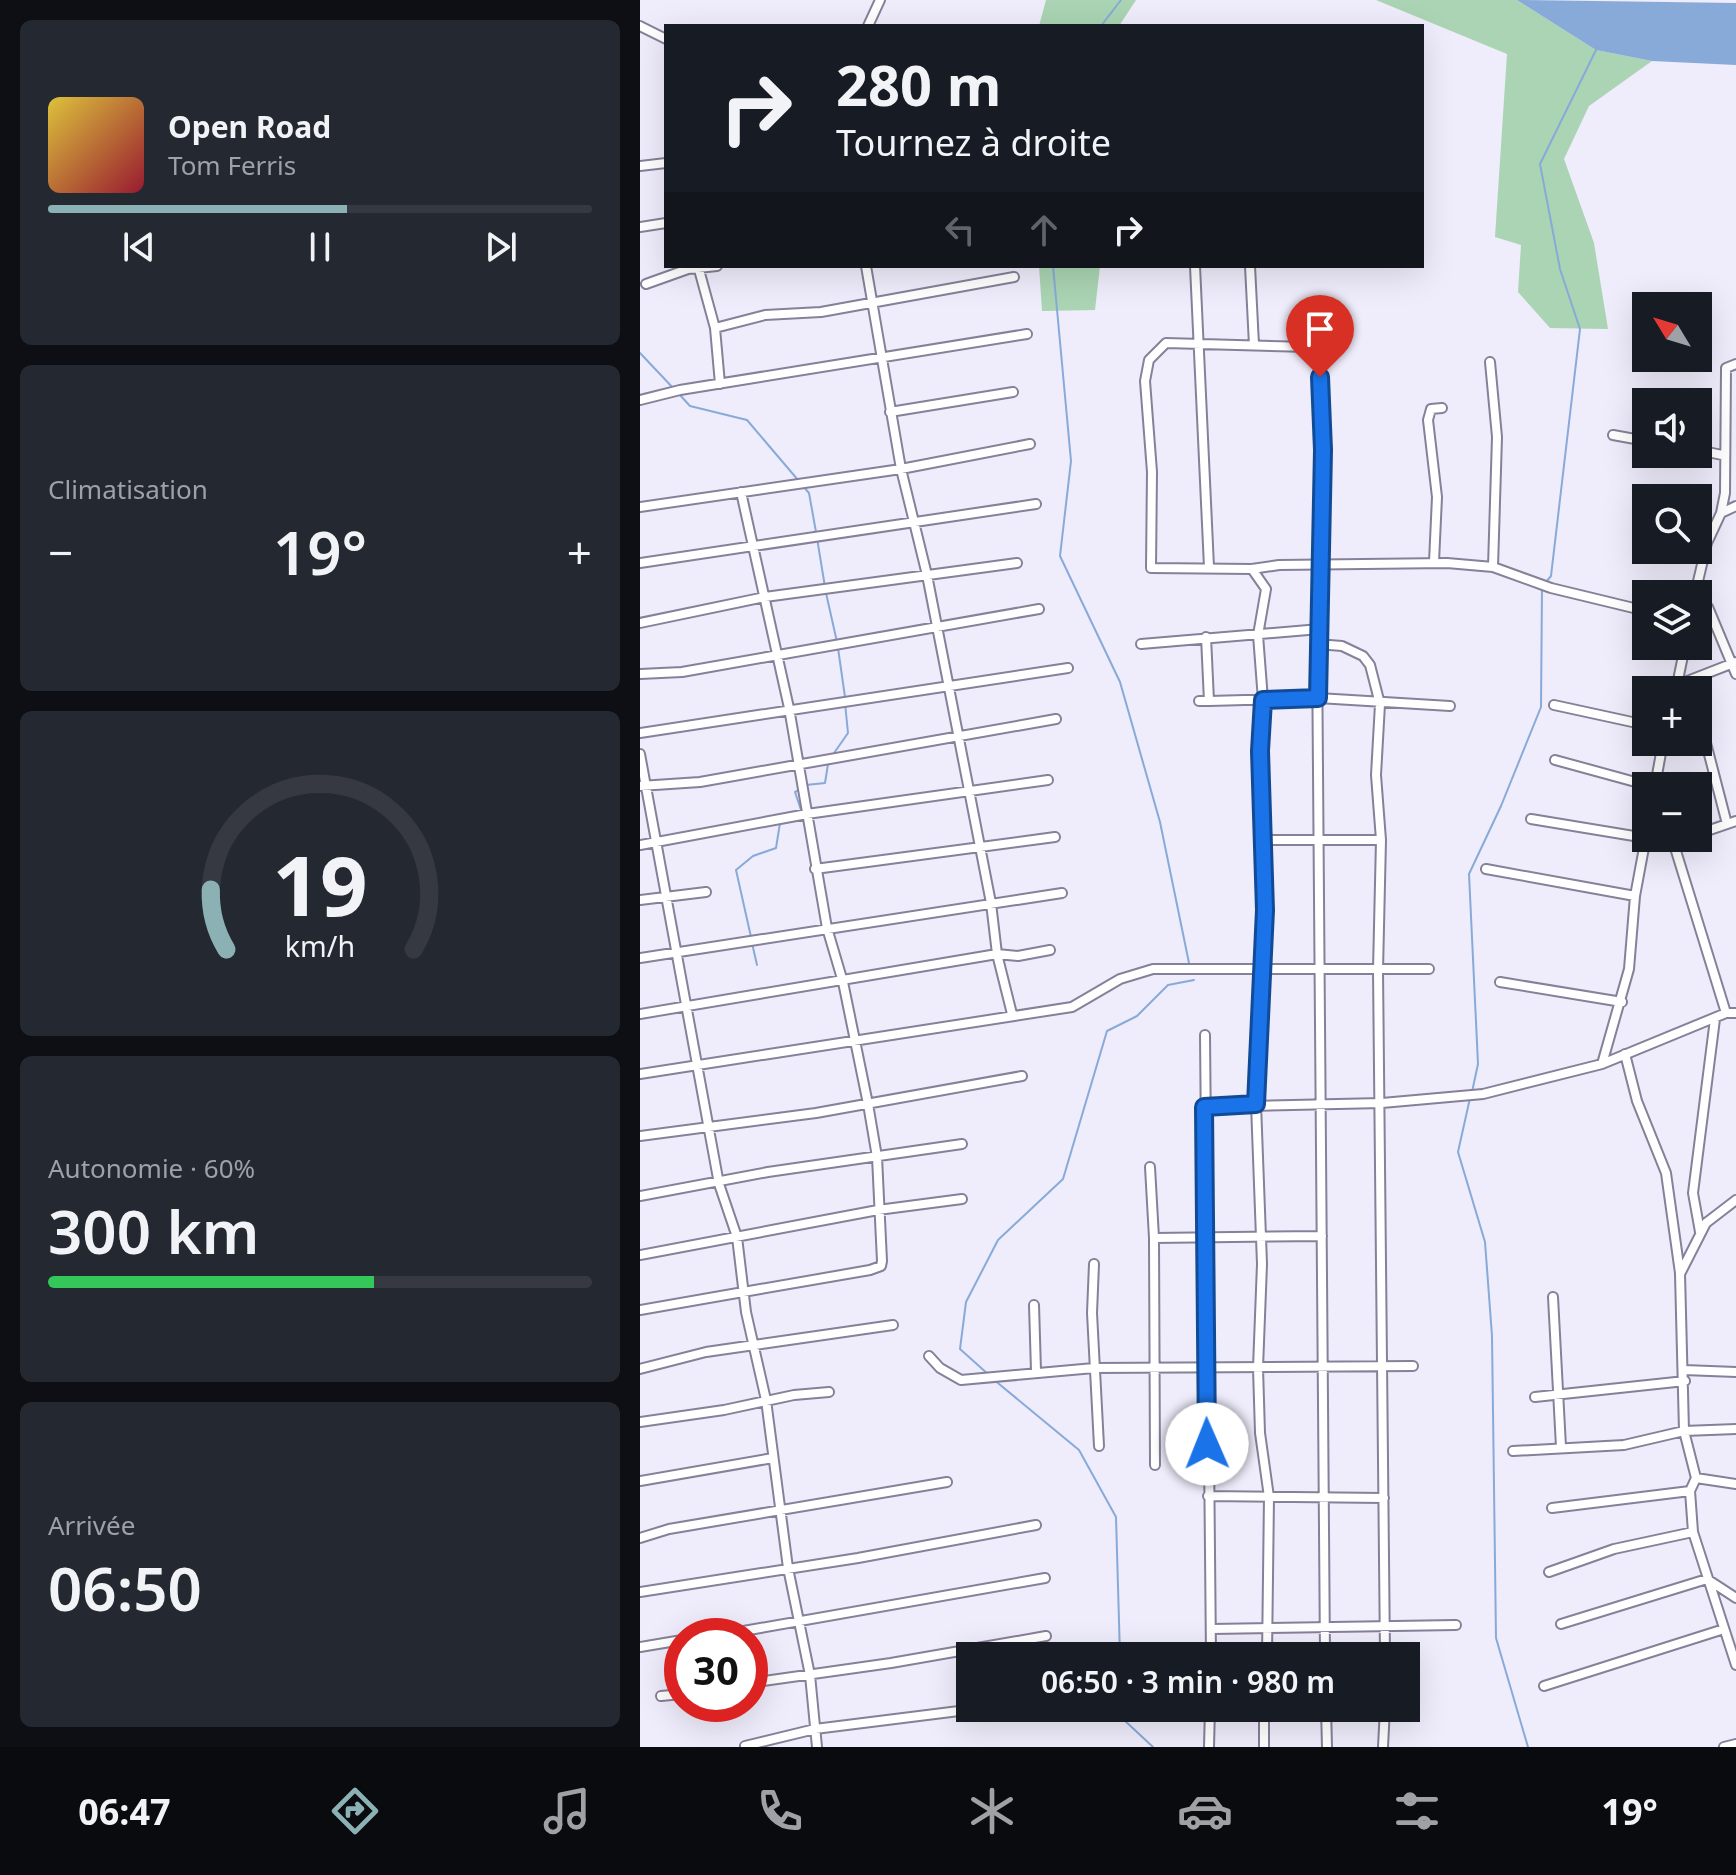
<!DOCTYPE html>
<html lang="fr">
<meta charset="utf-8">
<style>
body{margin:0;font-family:"Noto Sans",sans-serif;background:#242831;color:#f1f3f6;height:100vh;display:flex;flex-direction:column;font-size:30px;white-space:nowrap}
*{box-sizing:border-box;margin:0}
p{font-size:26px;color:#9ea1a6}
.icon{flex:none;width:44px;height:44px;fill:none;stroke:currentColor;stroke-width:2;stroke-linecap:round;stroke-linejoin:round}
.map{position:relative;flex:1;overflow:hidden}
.sheet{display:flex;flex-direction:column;gap:20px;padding:20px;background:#0d0f14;width:640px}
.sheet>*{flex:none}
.hud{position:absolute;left:24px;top:24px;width:760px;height:244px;border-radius:0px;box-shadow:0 8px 32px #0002;background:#171b24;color:#f1f3f6;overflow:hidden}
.needle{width:52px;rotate:308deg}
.controls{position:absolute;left:992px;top:292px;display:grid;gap:16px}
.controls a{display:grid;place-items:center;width:80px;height:80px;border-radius:0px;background:#171b24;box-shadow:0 8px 32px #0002;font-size:40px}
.speed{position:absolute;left:24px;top:1618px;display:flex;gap:16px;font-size:40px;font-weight:700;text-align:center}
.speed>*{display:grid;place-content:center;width:104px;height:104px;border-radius:50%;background:#171b24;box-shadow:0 8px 32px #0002;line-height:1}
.speed .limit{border:12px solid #d22;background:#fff;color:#111}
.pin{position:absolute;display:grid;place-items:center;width:68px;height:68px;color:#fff;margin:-82px -34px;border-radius:50% 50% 50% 0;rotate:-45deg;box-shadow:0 0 8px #0007}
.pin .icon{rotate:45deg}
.me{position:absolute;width:88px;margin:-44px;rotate:359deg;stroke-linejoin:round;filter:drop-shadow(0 0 6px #0008)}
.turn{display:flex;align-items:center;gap:28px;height:168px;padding:0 40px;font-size:36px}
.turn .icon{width:104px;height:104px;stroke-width:2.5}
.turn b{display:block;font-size:56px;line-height:68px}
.lanes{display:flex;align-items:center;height:76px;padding:0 40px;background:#0003;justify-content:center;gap:40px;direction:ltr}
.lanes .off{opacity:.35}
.big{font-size:60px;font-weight:600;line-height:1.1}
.sheet .card{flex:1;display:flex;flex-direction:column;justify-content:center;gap:12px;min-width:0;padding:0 28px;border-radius:12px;background:#242831}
.sheet .dial{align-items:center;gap:0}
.dial svg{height:208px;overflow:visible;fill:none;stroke:#363941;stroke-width:7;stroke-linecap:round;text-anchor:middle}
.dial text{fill:#f1f3f6;stroke:none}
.song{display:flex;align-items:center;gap:24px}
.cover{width:96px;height:96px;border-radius:12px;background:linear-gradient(135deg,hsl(50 70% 55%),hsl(350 70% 35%))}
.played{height:8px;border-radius:4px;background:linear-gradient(90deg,#8cb1b5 55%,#363941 55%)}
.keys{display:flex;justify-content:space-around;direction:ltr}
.heat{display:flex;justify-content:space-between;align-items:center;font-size:44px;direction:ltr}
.charge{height:12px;border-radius:6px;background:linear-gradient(90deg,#34c759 60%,#363941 0)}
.trip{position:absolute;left:316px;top:1642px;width:464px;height:80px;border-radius:0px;background:#171b24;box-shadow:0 8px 32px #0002;font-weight:600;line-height:80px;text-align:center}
.menu{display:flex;height:128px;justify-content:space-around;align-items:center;background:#090b0e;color:#9ea1a6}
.menu .icon{width:56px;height:56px}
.menu .on{color:#8cb1b5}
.menu b{font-size:36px;color:#f1f3f6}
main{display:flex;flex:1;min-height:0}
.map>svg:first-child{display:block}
</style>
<main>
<section class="sheet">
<div class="card">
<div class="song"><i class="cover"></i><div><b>Open Road</b><p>Tom Ferris</p></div></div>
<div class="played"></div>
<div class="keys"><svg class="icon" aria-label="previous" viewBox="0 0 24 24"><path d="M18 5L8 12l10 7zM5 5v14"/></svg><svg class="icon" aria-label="pause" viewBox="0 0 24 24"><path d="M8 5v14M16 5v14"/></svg><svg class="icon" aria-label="next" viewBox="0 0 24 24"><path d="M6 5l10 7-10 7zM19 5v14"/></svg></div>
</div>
<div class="card"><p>Climatisation</p>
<div class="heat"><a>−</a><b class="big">19°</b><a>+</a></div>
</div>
<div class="card dial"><svg viewBox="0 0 100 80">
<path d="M14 69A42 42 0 1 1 86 69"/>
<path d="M14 69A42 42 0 0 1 8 46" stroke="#8cb1b5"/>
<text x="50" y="56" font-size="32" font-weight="700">19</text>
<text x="50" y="72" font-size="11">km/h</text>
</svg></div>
<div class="card"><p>Autonomie · 60%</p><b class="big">300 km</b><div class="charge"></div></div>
<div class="card"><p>Arrivée</p><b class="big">06:50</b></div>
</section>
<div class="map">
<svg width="1096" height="1747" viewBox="0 0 1096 1747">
<rect width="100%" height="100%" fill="#efecfb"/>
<path fill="#aad4b3" d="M406,0H496L479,26H399Z
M736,0H877L956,50L1012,61L949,106L924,159L954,243L968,329L910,328L878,292L881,245L855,237L867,54Z
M399,266H460L455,310L402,311Z"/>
<path fill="#88aad8" d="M877,0L1096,3V65L1012,61L956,50Z"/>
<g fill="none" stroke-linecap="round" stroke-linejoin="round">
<path stroke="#88aad8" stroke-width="2" d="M461,26L481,0
M413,266L431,461L420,556L480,682L520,822L549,963
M0,353L35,390
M39,394L50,406L107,420L158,480
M162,485L169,493L176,532
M177,538L185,587
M906,582L911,576L940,329L920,269L900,164L956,50
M186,593L197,642
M198,648L205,697
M192,756L208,733L205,703
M166,785L185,783L188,764
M161,810L155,792L161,789
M111,937L96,870L113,856L136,848L140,823
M112,943L117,965
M832,1092L838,1064L829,874L861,806L901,707L902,587
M830,1098L818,1152L845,1242L852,1336L856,1638L888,1747
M349,1375L320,1349L326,1302L358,1240L423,1179L467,1031L497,1016L528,985L554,980
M353,1379L439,1450L476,1517L480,1656
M482,1708L483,1719L513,1747"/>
<g stroke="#868098" stroke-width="12">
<path id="minor" d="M0,26L26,39
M228,26L240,0
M0,166L26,163
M0,227L26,223
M58,266L75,328L80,384
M226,266L261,469L287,575L351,903L357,954L372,1014
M555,266L569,567
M610,266L614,345
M6,284L48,269L77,266
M75,328L125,315L181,312L374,277
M850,362L857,437L853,567
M0,400L40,390L387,334
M250,412L373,392
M973,435L1006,441
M1058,450L1082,455
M0,507L261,469L390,444
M1081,513L1096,506
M794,562L797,497L788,420L791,409L802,408
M0,563L396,504
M612,569L626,589L618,635L623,700V970
M1055,594L1067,543L1081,513L1085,493L1086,368L1096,364
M1058,613L1068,607L1096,674
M0,623L125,597L377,563
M501,644L680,629
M677,644L702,646L723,656L730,665L740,704L736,775L741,840L738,970L745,1656
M0,674L42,672L399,609
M1037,685L1096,662
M1037,685L1045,646
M559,701H569L566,637
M569,701L678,698L810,706
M914,705L1006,725
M1058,712L1087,824
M0,733L428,668
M0,754L79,1184L97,1237L106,1312L126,1400L148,1568L170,1675L177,1747
M915,760L1010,786
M0,786L60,782L416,719
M1015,786L1023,742
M891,819L1006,838
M1058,834L1096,821
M1032,838L1086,1013
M623,840H741
M1034,842L1046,838
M0,845L167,814L408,780
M175,869L415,837
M846,869L995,896
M0,900L66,892
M0,958L422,893
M620,970L616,1104L622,1264L618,1368L620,1433L629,1497L627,1656
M860,982L982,1002
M0,1014L357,954L378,956L410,950
M565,1035L571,1656
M985,1054L997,1101L1026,1173L1040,1273
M962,1064L1086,1013H1096
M0,1074L432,1007L480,979L513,969H789
M564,1107L742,1103L843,1094L962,1064L989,969L995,896L1006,837
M0,1136L176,1113L382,1076
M510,1167L514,1238L515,1465
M0,1196L128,1172L322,1144
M1096,1200L1066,1223L1040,1274L1044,1431L1056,1478L1050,1491L1053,1532L1096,1665
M1060,1232L1053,1193L1075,1019
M514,1238L682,1236
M0,1255L238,1210L322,1199
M454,1264L452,1313L459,1446
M913,1297L921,1447
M394,1305L396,1371
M0,1310L230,1270L241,1266L242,1261L237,1157L228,1104L203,982L187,928L149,708L101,492
M289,1356L300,1368L321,1380L454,1368L773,1366
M0,1369L66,1352L253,1325
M1044,1370L1096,1372
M895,1397L1045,1381
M0,1422L84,1410L154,1395L189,1392
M873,1451L984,1445L1044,1431L1096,1429
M1056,1478L1096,1484
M0,1481L133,1458
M568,1496L744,1498
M912,1508L1050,1491
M0,1538L29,1529L307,1482
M909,1572L974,1549L1053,1532
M0,1592L218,1558L396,1525
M921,1624L1067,1579L1096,1598
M572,1629L816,1625
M75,1636L405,1578
M0,1647L42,1640
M685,1656L677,644C683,618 680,591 682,565L683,450L679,352L670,347L526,343L509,360L505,381L512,472L511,568L612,569L639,565L807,563L853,567L911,588L1006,611
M110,1683L251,1663L406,1636
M904,1686L1084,1629
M21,1696L42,1694
M624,1708V1747
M686,1708L687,1747
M105,1746L175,1729L343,1708
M569,1747L570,1708
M743,1747L745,1708
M1084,1747L1096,1744"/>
</g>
<use href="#minor" stroke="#fff" stroke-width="8"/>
</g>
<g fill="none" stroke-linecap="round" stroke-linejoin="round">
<g stroke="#114b97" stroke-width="20">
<path id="route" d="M567,1444L564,1107L616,1104L625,910L620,751L623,700L678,698L683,450L680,377"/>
</g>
<use href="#route" stroke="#1a73e8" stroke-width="14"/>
</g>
</svg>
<div class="controls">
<a><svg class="needle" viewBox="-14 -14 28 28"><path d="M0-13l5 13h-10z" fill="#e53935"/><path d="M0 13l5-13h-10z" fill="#9ea1a6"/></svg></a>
<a><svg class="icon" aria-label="sound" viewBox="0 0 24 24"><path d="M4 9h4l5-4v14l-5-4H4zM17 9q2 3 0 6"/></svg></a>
<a><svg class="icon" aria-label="search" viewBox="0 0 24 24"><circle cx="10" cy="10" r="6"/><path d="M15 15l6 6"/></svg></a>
<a><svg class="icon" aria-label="layers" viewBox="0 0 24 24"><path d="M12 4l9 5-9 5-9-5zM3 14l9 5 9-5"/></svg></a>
<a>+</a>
<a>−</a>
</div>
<div class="speed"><div class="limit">30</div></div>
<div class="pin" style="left:680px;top:377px;background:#d93025"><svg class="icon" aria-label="arrive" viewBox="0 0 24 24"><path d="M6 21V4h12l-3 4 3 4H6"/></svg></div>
<svg class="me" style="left:567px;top:1444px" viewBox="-20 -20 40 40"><circle r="19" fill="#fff"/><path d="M0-13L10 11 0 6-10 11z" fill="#1a73e8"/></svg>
<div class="trip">06:50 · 3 min · 980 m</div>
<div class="hud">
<div class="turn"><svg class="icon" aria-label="right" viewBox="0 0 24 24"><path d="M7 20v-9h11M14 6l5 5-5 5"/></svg><div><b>280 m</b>Tournez à droite</div></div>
<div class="lanes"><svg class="icon off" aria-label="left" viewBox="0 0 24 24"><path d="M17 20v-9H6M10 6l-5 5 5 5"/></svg><svg class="icon off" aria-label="ahead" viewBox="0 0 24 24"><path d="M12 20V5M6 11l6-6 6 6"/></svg><svg class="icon" aria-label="right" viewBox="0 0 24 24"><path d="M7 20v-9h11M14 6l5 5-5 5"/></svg></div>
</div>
</div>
</main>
<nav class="menu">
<b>06:47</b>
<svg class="icon on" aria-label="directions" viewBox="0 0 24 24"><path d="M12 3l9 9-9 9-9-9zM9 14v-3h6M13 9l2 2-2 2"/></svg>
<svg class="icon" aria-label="music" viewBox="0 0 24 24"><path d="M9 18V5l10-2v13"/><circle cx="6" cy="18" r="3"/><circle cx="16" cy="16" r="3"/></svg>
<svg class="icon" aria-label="phone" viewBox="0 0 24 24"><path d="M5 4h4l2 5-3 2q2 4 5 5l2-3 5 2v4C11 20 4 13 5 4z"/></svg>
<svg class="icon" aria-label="climate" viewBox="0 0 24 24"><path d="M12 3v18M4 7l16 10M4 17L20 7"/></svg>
<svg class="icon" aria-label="car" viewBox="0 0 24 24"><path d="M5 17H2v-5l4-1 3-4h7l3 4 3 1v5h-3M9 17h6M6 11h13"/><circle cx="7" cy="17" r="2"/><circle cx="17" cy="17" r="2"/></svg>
<svg class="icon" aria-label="filters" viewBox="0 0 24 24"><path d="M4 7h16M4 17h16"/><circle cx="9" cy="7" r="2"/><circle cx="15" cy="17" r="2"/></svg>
<b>19°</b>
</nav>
